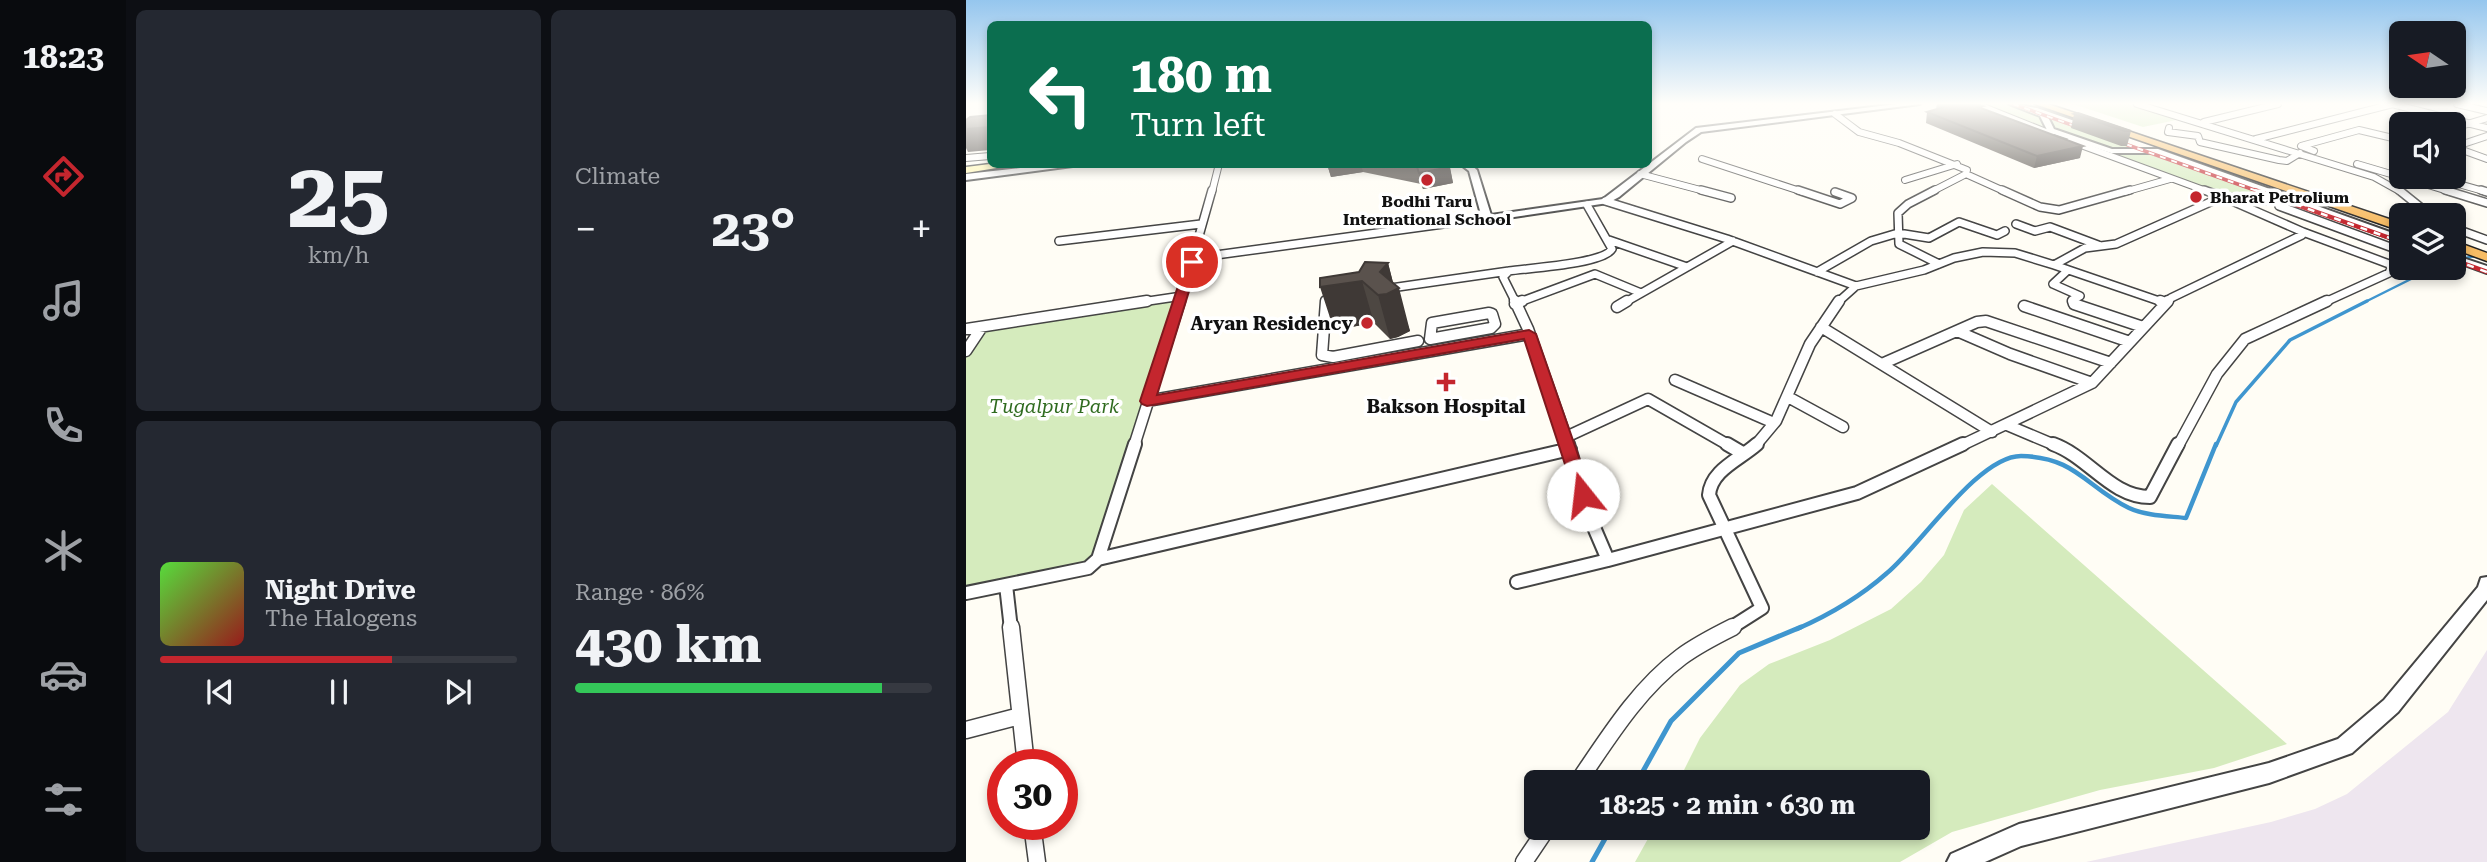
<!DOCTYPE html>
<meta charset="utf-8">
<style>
body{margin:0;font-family:"Roboto Serif",serif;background:#242831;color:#f1f3f6;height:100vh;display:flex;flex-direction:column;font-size:26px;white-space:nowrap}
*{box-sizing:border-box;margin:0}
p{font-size:23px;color:#9ea1a6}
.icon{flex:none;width:38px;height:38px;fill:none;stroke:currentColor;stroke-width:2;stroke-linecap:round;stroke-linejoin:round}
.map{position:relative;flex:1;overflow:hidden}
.drawer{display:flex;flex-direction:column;gap:10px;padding:10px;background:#0d0f14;width:840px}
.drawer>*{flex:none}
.top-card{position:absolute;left:21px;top:21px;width:665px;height:147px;border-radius:10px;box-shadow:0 4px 10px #0003;background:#0b6e4f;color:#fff;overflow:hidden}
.needle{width:46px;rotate:283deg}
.controls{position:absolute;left:1423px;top:21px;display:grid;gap:14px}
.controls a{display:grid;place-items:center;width:77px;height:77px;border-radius:10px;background:#171b24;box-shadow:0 4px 10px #0003;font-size:35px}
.speed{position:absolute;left:21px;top:749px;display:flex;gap:14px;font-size:35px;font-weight:700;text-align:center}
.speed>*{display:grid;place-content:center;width:91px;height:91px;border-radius:50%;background:#171b24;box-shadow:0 4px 10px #0003;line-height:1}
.speed .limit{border:10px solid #d22;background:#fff;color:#111}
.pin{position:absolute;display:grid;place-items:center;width:60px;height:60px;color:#fff;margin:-30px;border:4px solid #fff;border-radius:50%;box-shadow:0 2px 7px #0007}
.me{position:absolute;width:77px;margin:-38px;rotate:344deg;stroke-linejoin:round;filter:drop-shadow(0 0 5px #0008)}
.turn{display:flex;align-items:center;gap:24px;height:147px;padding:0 28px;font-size:32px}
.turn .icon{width:91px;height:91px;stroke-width:2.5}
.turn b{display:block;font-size:49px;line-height:60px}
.big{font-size:52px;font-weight:700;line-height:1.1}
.drawer .tile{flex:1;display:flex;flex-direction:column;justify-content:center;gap:10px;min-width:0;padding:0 24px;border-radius:10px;background:#242831}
.drawer .dial{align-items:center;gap:0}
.dial b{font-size:91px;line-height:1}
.song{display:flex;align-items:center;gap:21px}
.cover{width:84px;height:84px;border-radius:10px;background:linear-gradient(135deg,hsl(110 70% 55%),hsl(0 70% 35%))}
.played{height:7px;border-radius:4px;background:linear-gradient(90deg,#c4262e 65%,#363941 65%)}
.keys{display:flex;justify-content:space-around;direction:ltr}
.heat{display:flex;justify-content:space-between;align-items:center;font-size:38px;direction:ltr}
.charge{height:10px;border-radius:5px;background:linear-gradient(90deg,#34c759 86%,#363941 0)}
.drawer .tiles{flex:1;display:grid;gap:10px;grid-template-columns:repeat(2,1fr)}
.trip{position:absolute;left:558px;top:770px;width:406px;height:70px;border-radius:10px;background:#171b24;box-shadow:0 4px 10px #0003;font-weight:700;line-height:70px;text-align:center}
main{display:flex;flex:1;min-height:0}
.tabs{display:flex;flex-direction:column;width:126px;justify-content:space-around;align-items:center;background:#090b0e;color:#9ea1a6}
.tabs .icon{width:49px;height:49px}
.tabs .active{color:#c4262e}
.tabs b{font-size:32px;color:#f1f3f6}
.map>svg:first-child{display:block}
</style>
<main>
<nav class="tabs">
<b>18:23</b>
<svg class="icon active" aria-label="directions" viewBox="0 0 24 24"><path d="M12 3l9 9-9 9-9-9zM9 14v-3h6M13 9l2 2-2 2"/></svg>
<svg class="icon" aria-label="music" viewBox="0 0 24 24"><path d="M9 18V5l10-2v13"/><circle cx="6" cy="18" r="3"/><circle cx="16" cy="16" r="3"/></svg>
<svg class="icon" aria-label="phone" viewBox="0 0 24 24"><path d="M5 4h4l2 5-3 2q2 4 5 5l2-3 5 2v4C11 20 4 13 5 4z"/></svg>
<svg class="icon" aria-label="climate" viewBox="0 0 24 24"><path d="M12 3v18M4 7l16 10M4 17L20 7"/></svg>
<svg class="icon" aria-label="car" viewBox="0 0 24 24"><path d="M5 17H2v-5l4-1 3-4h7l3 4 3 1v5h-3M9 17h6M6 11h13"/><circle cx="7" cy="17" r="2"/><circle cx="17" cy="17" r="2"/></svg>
<svg class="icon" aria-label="filters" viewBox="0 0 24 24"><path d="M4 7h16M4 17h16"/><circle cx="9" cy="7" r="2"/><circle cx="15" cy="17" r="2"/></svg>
</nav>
<section class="drawer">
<div class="tiles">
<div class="tile dial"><b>25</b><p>km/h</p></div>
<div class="tile"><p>Climate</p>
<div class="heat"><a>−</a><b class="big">23°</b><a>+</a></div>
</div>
<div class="tile">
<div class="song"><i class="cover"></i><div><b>Night Drive</b><p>The Halogens</p></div></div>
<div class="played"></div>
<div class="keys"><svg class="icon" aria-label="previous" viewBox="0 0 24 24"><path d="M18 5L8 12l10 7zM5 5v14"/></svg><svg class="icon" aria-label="pause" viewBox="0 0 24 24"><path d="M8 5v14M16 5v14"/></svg><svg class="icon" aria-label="next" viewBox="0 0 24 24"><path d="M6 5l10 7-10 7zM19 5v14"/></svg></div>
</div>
<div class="tile"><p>Range · 86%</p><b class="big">430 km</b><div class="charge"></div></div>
</div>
</section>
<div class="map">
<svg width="1521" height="862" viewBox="0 0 1521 862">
<rect width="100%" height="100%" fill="#fffdf5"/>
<path fill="#eee6ef" d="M1521,650V862H1120L1305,822L1349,809L1381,794L1482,712Z"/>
<path fill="#d5ebbd" d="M1018,104H1054L1316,199L1249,192Z
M1107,104H1162L1215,119L1177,127Z
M216,296L129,563L0,593V351L16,327Z
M1026,484L1321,744L1248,768L1134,790L986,832L934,862H669L688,828H952V782H712L734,738L774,685L803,664L864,640L925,609L955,582L978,555L998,510Z"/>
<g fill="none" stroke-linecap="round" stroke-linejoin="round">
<path stroke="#3f96cf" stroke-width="2" d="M34,170L46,169
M0,174L16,172"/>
<path stroke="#3f96cf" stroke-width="2.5" d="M1488,260L1510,256
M1397,303L1467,268"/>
<path stroke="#3f96cf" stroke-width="3.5" d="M1250,446L1270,402L1324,340L1401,301"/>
<path stroke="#3f96cf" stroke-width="4.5" d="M831,629C863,615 894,597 921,573C954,546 1012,456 1055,456C1110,457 1120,487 1163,508C1180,516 1202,516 1220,518L1250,444"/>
<path stroke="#3f96cf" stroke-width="5" d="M671,782L705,721L773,653L835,627
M626,862L645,828"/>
<g stroke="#444" stroke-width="8">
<path id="minor-far4" d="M1010,104L1085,134
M1171,104L1408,177L1435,192
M1426,104L1521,128
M1491,104L1521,111
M869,114L893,132L933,143L1001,170L1000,174L965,192
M1238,122L1312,104
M1451,124L1475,118
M1203,128L1202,132L1232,136L1234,142L1313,160L1321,161L1334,153
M1488,128L1521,118
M1521,136L1488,147L1521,159
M1290,139L1427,104
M1104,141L1243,192
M1348,151L1335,146L1393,130L1435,140
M0,158L24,156
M736,159L837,192
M1391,164L1435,177
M674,174L742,192
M1000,174L1040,192
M1436,177L1485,192
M1468,177L1521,192
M939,180L991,164
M246,192L253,164
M1158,192L1204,179"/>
</g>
<g stroke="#444" stroke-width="10">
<path id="minor-far3" d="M735,190L765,198
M832,190L874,204L886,198L869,192
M969,190L942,204L932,213L933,244L973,264
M1036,190L1074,207L1093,210L1164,190
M1238,190L1257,197L1336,203
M1433,190L1464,215
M1479,190L1521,203
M1515,190L1521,192
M639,201L761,239L890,286L958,270L988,258L1017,252L1049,253L1088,265
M1313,206L1435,251
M1050,224L1069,231L1084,227L1132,245
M1488,228L1521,240
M1337,232L1423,264L1425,268L1423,273L1357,303
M643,240L721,267
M93,241L235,224
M228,258L521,218
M1102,270L1087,284L1114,296L1107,300L1108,303
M851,272L905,241L932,233L963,238L993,222L1031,235L1039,231
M418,289L543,271
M169,303L216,296
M214,303L246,190
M360,303L368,296
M550,303L537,277L543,271C563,268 637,264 646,249L621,205
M551,303L629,274L675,293
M658,303L767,241
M871,303L890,286
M1199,303L1088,265L1119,248L1150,244L1249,200L1250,195
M1200,303L1205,298L1336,235L1337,232L1257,197"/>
</g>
<g stroke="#444" stroke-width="13">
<path id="minor-far2" d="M360,301L356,355L367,357L452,341
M549,301L562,329L603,446
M1107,301L1108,304L1177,327
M1194,301L1199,303
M549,304L556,301
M1058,306L1164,342
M651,307L661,301
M523,313L526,314L529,324L525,328L464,339L466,323Z
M855,327L1026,432
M0,329L181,301
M991,331L1044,354L1126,383
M0,351L16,327
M918,363L1011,322L1020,321L1145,363
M709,380L808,423
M822,397L877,427
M181,401L563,334
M1041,425L1091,446
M600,437L682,399L764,446
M168,446L214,301
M789,446L810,421L844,344L873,301
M994,446L1126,383L1202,301
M1212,446L1251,374L1279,339L1361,301"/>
</g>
<g stroke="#444" stroke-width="16">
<path id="minor-far1" d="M602,444L624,518L642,560L891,493L997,444
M761,444L778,454
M1087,444C1123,457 1145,497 1184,497L1212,444
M132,559L604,449
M551,582L642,560
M40,585L45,629
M0,593L122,568L132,559L169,444
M763,629L796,608L743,495C745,470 773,460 791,444"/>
</g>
<g stroke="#444" stroke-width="19">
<path id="minor" d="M45,627L60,765
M0,730L54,716
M612,782C642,738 672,689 715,657C731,645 749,636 767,627
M66,824L71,862
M558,862L581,828"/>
</g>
<g stroke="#444" stroke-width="4">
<path id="tertiary" d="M931,104H954L735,132L720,142L653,197L642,203L521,221L516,218L503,171L494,164H504L511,170L525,215L637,199L730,128Z
M1043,104C1053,104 1062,107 1071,108L1126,127L1119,129L1081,115L1088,129L1146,149H1192L1435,236V242L1188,153H1145L1082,132L1074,116Z
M91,164H122L0,180V174Z
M1488,255L1521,266V273L1488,261Z
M1521,577V600L1432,712L1386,753L1303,783L1055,846L1019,862H981L985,854L1053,824L1303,763L1372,739L1418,700L1512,587L1515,578Z"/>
</g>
<g stroke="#333" stroke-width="3">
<path id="secondary" d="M24,164H55L0,173V167Z"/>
</g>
<g stroke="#222" stroke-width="3">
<path id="trunk" d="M1069,104H1082L1435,223V231Z
M1488,241L1521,253V261L1488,249Z"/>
</g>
<use href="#minor-far4" stroke="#fff" stroke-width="6"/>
<use href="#minor-far3" stroke="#fff" stroke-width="7"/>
<use href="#minor-far2" stroke="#fff" stroke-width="10"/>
<use href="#minor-far1" stroke="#fff" stroke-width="12"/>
<use href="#minor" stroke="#fff" stroke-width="16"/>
<use href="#tertiary" fill="#fff" fill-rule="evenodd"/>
<use href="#secondary" fill="#fff6b0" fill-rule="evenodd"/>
<use href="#trunk" fill="#f7bc64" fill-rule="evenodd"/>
<g stroke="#c4262e" stroke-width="3.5">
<path id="rail-far1" d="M1047,104L1294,192"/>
</g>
<g stroke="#c4262e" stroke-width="4.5">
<path id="rail" d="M1289,190L1435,242
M1488,260L1521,272"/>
</g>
<use href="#rail-far1" stroke="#fff" stroke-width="2" stroke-dasharray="6" stroke-linecap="butt"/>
<use href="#rail" stroke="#fff" stroke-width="2.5" stroke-dasharray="7" stroke-linecap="butt"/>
</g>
<path fill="#4d4742" d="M971,104H1011L1017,106L1016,108L1114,158L1068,168L960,123L961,112L970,109Z
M1108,114L1165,131L1161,146H1155L1105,128Z
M361,164H483L487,183L457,189L455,184L397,172L365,177Z
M422,263L427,283L444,331L432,337L424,339L408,323L368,330L393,272Z"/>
<path fill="#3f3936" d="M24,127V150L2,152L0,148V129Z
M1117,146L1114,158L1068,168L1071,156Z
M361,164H395L397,172L365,177Z
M484,167L487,183L457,189L453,173Z
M422,263L429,290L433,288L444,331L432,337L424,339L412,295L414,272Z
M396,281L408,323L368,330L354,287Z"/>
<path fill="#5a524d" stroke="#3f3936" stroke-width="2" d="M973,104H1011L1017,106L1012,107L1117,146L1071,156L961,112L978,107Z
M1112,113L1165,131H1159L1108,114Z
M24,115V127L0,129V120L4,117Z
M438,164H483L484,167L453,173L451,167Z
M399,262L422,263L414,272L433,288L421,294L412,295L396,281L354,287V278L393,272Z"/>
<linearGradient id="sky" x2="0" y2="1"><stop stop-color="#95c6ee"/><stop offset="0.46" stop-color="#fffefa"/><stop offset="1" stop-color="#fffefa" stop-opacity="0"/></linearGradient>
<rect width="1521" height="225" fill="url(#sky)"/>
<path fill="#c4262e" stroke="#7f191e" stroke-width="2" d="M226,259L232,262L191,395L563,330L570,334L626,495L617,501L609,495L558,339L181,406L176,404L174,401L220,262Z"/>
<g fill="#c4262e" stroke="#fff" stroke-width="2.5">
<circle cx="461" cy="180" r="7"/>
<circle cx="1230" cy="197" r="7"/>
<circle cx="401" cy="323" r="7"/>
<path d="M476.5 371.5h7v7h7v7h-7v7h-7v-7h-7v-7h7z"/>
</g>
<g text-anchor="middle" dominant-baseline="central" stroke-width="7" stroke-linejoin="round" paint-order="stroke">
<g font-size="16" font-weight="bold" fill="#111" stroke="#fff" text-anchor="start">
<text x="1244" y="197">Bharat Petrolium</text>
<text x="461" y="201" text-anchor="middle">Bodhi Taru<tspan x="461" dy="18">International School</tspan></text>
</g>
<g font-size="19" font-weight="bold" fill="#111" stroke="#fff" text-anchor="end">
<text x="387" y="323">Aryan Residency</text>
<text x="480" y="406" text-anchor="middle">Bakson Hospital</text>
</g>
<g font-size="19" font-style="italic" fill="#2f6b1f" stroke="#fff">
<text x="88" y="406">Tugalpur Park</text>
</g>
</g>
</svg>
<div class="controls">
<a><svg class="needle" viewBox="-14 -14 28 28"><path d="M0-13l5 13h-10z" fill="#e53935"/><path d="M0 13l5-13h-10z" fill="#9ea1a6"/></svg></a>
<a><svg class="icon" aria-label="sound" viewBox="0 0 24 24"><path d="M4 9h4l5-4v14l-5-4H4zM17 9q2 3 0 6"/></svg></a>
<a><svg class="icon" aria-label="layers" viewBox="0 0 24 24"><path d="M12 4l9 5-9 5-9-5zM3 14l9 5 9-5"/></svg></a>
</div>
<div class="speed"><div class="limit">30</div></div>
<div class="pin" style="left:226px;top:262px;background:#d93025"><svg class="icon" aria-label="arrive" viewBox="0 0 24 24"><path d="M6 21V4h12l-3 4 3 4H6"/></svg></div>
<svg class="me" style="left:617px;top:495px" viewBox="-20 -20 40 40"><circle r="19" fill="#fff"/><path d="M0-13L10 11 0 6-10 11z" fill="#c4262e"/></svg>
<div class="trip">18:25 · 2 min · 630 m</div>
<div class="top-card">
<div class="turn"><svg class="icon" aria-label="left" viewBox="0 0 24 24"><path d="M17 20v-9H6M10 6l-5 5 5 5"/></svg><div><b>180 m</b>Turn left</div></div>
</div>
</div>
</main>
